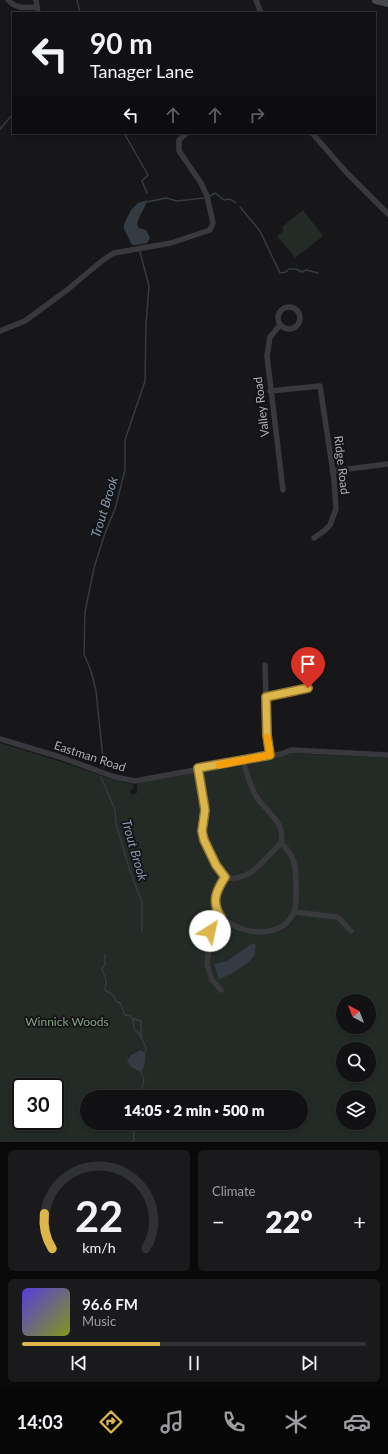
<!DOCTYPE html>
<meta charset="utf-8">
<style>
body{margin:0;font-family:Lato,sans-serif;background:#1a1a1c;color:#f1f3f6;height:100vh;display:flex;flex-direction:column;font-size:15px;white-space:nowrap}
*{box-sizing:border-box;margin:0}
p{font-size:13px;color:#9c9da0}
.icon{flex:none;width:22px;height:22px;fill:none;stroke:currentColor;stroke-width:2;stroke-linecap:round;stroke-linejoin:round}
.map{position:relative;height:1142px;overflow:hidden}
.details{display:flex;flex-direction:column;gap:8px;padding:8px;background:#09090a;flex:1}
.details>*{flex:none}
.top-card{position:absolute;left:12px;top:12px;width:364px;height:122px;border-radius:0px;box-shadow:0 2px 6px #0003,0 0 0 1px #303133;background:#111113;color:#f1f3f6;overflow:hidden}
.needle{width:26px;rotate:318deg}
.controls{position:absolute;left:336px;top:994px;display:grid;gap:8px}
.controls a{display:grid;place-items:center;width:40px;height:40px;border-radius:50%;background:#111113;box-shadow:0 2px 6px #0003,0 0 0 1px #303133;font-size:20px}
.speed{position:absolute;left:12px;top:1078px;display:flex;gap:8px;font-size:20px;font-weight:700;text-align:center}
.speed>*{display:grid;place-content:center;width:52px;height:52px;border-radius:50%;background:#111113;box-shadow:0 2px 6px #0003,0 0 0 1px #303133;line-height:1}
.speed .limit{border:2px solid #111;border-radius:6px;background:#fff;color:#111}
.pin{position:absolute;display:grid;place-items:center;width:34px;height:34px;color:#fff;margin:-41px -17px;border-radius:50% 50% 50% 0;rotate:-45deg;box-shadow:0 0 4px #0007}
.pin .icon{rotate:45deg}
.me{position:absolute;width:44px;margin:-22px;rotate:35deg;stroke-linejoin:round;filter:drop-shadow(0 0 3px #0008)}
.turn{display:flex;align-items:center;gap:14px;height:84px;padding:0 12px;font-size:18px}
.turn .icon{width:52px;height:52px;stroke-width:2.5}
.turn b{display:block;font-size:28px;line-height:34px}
.lanes{display:flex;align-items:center;height:38px;padding:0 12px;background:#0003;justify-content:center;gap:20px;direction:ltr}
.lanes .off{opacity:.35}
.big{font-size:30px;font-weight:800;line-height:1.1}
.details .tile{flex:1;display:flex;flex-direction:column;justify-content:center;gap:6px;min-width:0;padding:0 14px;border-radius:6px;background:#1a1a1c}
.details .dial{align-items:center;gap:0}
.dial svg{height:104px;overflow:visible;fill:none;stroke:#303133;stroke-width:7;stroke-linecap:round;text-anchor:middle}
.dial text{fill:#f1f3f6;stroke:none}
.song{display:flex;align-items:center;gap:12px}
.cover{width:48px;height:48px;border-radius:6px;background:linear-gradient(135deg,hsl(250 70% 55%),hsl(70 70% 35%))}
.played{height:4px;border-radius:2px;background:linear-gradient(90deg,#ddb64b 40%,#303133 40%)}
.keys{display:flex;justify-content:space-around;direction:ltr}
.heat{display:flex;justify-content:space-between;align-items:center;font-size:22px;direction:ltr}
.details .tiles{flex:1;display:grid;gap:8px;grid-template-columns:1fr 1fr}
.tile:last-child{grid-column:span 2}
.trip{position:absolute;left:80px;top:1090px;width:228px;height:40px;border-radius:20px;background:#111113;box-shadow:0 2px 6px #0003,0 0 0 1px #303133;font-weight:800;line-height:40px;text-align:center}
.tabs{display:flex;height:64px;justify-content:space-around;align-items:center;background:#070708;color:#9c9da0}
.tabs .icon{width:28px;height:28px}
.tabs .on{color:#ddb64b}
.tabs b{font-size:18px;color:#f1f3f6}
.map>svg:first-child{display:block}
</style>
<div class="map">
<svg width="388" height="1142" viewBox="0 0 388 1142">
<rect width="100%" height="100%" fill="#171719"/>
<path fill="#242a25" fill-rule="evenodd" d="M303,210L323,236L295,258L277,236L284,231L282,227Z
M0,743L59,761L115,780L131,784L134,785L133,789L130,790L131,795L137,793V785L139,783L290,753L388,758V1142H0ZM343,1001H369V1027H343ZM343,1049H369V1075H343ZM21,1087H55V1121H21ZM87,1097H301V1123H87ZM343,1097H369V1123H343Z"/>
<path fill="#343b42" d="M147,200C145,209 139,215 137,224L139,228L146,230L150,238L147,243L137,245H132L124,229V224L131,210L138,203Z
M253,943L256,945C255,948 255,951 255,954C252,962 226,978 219,979L214,964L227,961Z
M141,1050L145,1053C146,1059 145,1067 141,1072L131,1067L127,1061L131,1055Z"/>
<g fill="none" stroke-linecap="round" stroke-linejoin="round">
<path stroke="#343b42" stroke-width="1.5" d="M77,0L80,13
M0,129L13,114
M124,133L148,175L142,181L147,193
M210,196L215,193L224,200L230,199L236,203
M147,202L166,198L177,201L204,198
M240,207L260,231L280,273L286,272L289,269H296L302,272L306,270L318,273
M104,768L96,691L91,671L84,654L85,612L94,568L105,533L115,509L125,470V440L145,381L146,324L149,286L140,252
M101,777L115,810L116,824L130,871L142,902V931
M105,954V964L102,969L106,980L105,990L113,995L116,1001L120,1003L125,1015L130,1016L133,1019L134,1029L140,1035L146,1048L145,1053
M134,1019L141,1021V1037
M140,1097L144,1080L141,1072
M132,1142L134,1140L133,1123"/>
<path stroke="#39393d" stroke-width="5.5" d="M8,0C16,9 25,8 37,7
M36,0L38,13
M256,0L261,13
M312,133L347,173L388,214
M278 318a11 11 0 1 1 22 0a11 11 0 1 1-22 0Z
M280,325L270,337L267,356L283,490
M0,331L25,321L67,290L103,260L114,253L171,243L210,230L213,223L207,196L201,183L179,151V140L187,133
M270,391L320,386L334,479L336,509L330,525L324,531L314,538
M332,471L388,464
M265,665L267,735L270,755
M266,697L308,688
M0,739L60,757L115,777L135,781L281,754L291,750L388,755
M198,768L205,810L202,831L204,840L216,865L225,877C249,884 265,858 281,843C286,821 266,813 256,796C250,786 247,773 243,761
M225,877C221,883 215,891 215,899C213,930 279,948 294,912C297,904 296,893 296,884C296,867 295,855 281,843
M294,912L337,917L341,920L351,931
M221,917L211,927L207,965L212,980L221,990"/>
<path stroke="#47484d" stroke-width="8" d="M376,0L388,3"/>
</g>
<g fill="none" stroke-linecap="round" stroke-linejoin="round">
<g stroke="#907631" stroke-width="10">
<path id="route" d="M210,931L213,924L221,917C211,902 216,891 225,877L216,865L204,840L202,831L205,810L198,768L270,755L267,735L266,697L308,688"/>
</g>
<use href="#route" stroke="#ddb64b" stroke-width="7"/>
<path stroke="#f59e0b" stroke-width="7" d="M219,765L270,755L267,737"/>
</g>
<g text-anchor="middle" dominant-baseline="central" stroke-width="3.5" stroke-linejoin="round" paint-order="stroke">
<g font-size="12" fill="#abaeb7" stroke="#121214">
<text transform="translate(261 407) rotate(-97)">Valley Road</text>
<text transform="translate(342 465) rotate(83)">Ridge Road</text>
<text transform="translate(90 756) rotate(18)">Eastman Road</text>
</g>
<g font-size="12" fill="#84a088" stroke="#121214">
<text x="67" y="1021">Winnick Woods</text>
</g>
<g font-size="13" font-style="italic" fill="#8698ae" stroke="#121214">
<text transform="translate(104 507) rotate(-73)">Trout Brook</text>
<text transform="translate(135 850) rotate(74)">Trout Brook</text>
</g>
</g>
</svg>
<div class="controls">
<a><svg class="needle" viewBox="-14 -14 28 28"><path d="M0-13l5 13h-10z" fill="#e53935"/><path d="M0 13l5-13h-10z" fill="#9c9da0"/></svg></a>
<a><svg class="icon" aria-label="search" viewBox="0 0 24 24"><circle cx="10" cy="10" r="6"/><path d="M15 15l6 6"/></svg></a>
<a><svg class="icon" aria-label="layers" viewBox="0 0 24 24"><path d="M12 4l9 5-9 5-9-5zM3 14l9 5 9-5"/></svg></a>
</div>
<div class="speed"><div class="limit">30</div></div>
<div class="pin" style="left:308px;top:688px;background:#d93025"><svg class="icon" aria-label="arrive" viewBox="0 0 24 24"><path d="M6 21V4h12l-3 4 3 4H6"/></svg></div>
<svg class="me" style="left:210px;top:931px" viewBox="-20 -20 40 40"><circle r="19" fill="#fff"/><path d="M0-13L10 11 0 6-10 11z" fill="#ddb64b"/></svg>
<div class="trip">14:05 · 2 min · 500 m</div>
<div class="top-card">
<div class="turn"><svg class="icon" aria-label="left" viewBox="0 0 24 24"><path d="M17 20v-9H6M10 6l-5 5 5 5"/></svg><div><b>90 m</b>Tanager Lane</div></div>
<div class="lanes"><svg class="icon" aria-label="left" viewBox="0 0 24 24"><path d="M17 20v-9H6M10 6l-5 5 5 5"/></svg><svg class="icon off" aria-label="ahead" viewBox="0 0 24 24"><path d="M12 20V5M6 11l6-6 6 6"/></svg><svg class="icon off" aria-label="ahead" viewBox="0 0 24 24"><path d="M12 20V5M6 11l6-6 6 6"/></svg><svg class="icon off" aria-label="right" viewBox="0 0 24 24"><path d="M7 20v-9h11M14 6l5 5-5 5"/></svg></div>
</div>
</div>
<section class="details">
<div class="tiles">
<div class="tile dial"><svg viewBox="0 0 100 80">
<path d="M14 69A42 42 0 1 1 86 69"/>
<path d="M14 69A42 42 0 0 1 8 42" stroke="#ddb64b"/>
<text x="50" y="56" font-size="32" font-weight="700">22</text>
<text x="50" y="72" font-size="11">km/h</text>
</svg></div>
<div class="tile"><p>Climate</p>
<div class="heat"><a>−</a><b class="big">22°</b><a>+</a></div>
</div>
<div class="tile">
<div class="song"><i class="cover"></i><div><b>96.6 FM</b><p>Music</p></div></div>
<div class="played"></div>
<div class="keys"><svg class="icon" aria-label="previous" viewBox="0 0 24 24"><path d="M18 5L8 12l10 7zM5 5v14"/></svg><svg class="icon" aria-label="pause" viewBox="0 0 24 24"><path d="M8 5v14M16 5v14"/></svg><svg class="icon" aria-label="next" viewBox="0 0 24 24"><path d="M6 5l10 7-10 7zM19 5v14"/></svg></div>
</div>
</div>
</section>
<nav class="tabs">
<b>14:03</b>
<svg class="icon on" aria-label="directions" viewBox="0 0 24 24"><path d="M12 3l9 9-9 9-9-9zM9 14v-3h6M13 9l2 2-2 2"/></svg>
<svg class="icon" aria-label="music" viewBox="0 0 24 24"><path d="M9 18V5l10-2v13"/><circle cx="6" cy="18" r="3"/><circle cx="16" cy="16" r="3"/></svg>
<svg class="icon" aria-label="phone" viewBox="0 0 24 24"><path d="M5 4h4l2 5-3 2q2 4 5 5l2-3 5 2v4C11 20 4 13 5 4z"/></svg>
<svg class="icon" aria-label="climate" viewBox="0 0 24 24"><path d="M12 3v18M4 7l16 10M4 17L20 7"/></svg>
<svg class="icon" aria-label="car" viewBox="0 0 24 24"><path d="M5 17H2v-5l4-1 3-4h7l3 4 3 1v5h-3M9 17h6M6 11h13"/><circle cx="7" cy="17" r="2"/><circle cx="17" cy="17" r="2"/></svg>
</nav>
